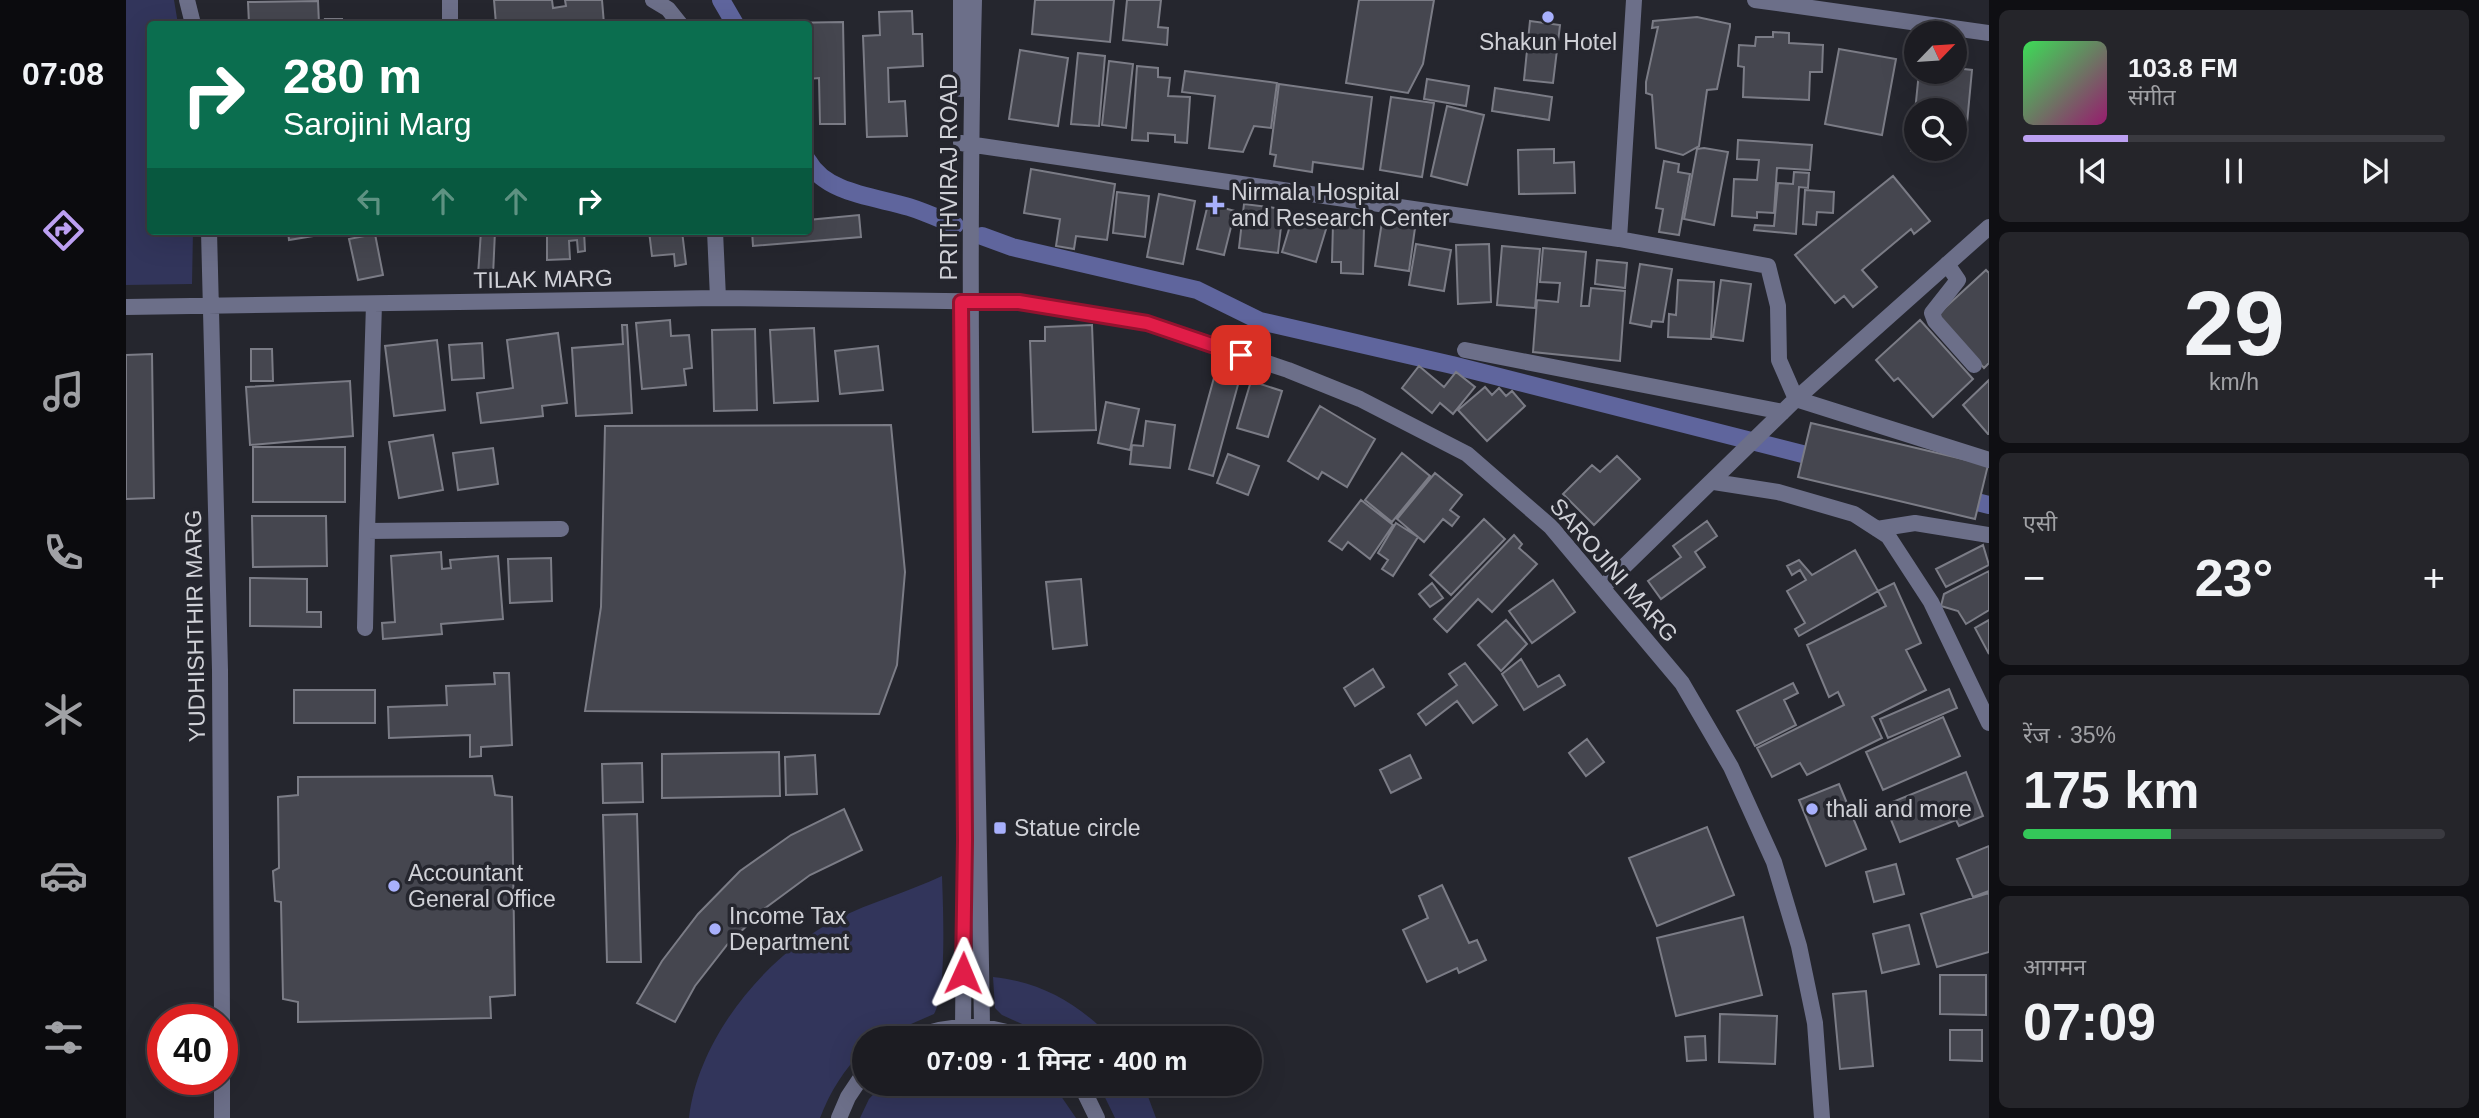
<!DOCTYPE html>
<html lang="hi">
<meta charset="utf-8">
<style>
body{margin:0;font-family:Helvetica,"Noto Sans Devanagari",sans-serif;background:#25252a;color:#f1f3f6;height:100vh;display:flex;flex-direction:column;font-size:26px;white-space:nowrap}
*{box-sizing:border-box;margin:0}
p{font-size:23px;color:#a0a1a5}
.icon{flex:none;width:38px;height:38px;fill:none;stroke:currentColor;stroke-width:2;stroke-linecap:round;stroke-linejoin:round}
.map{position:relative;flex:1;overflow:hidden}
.side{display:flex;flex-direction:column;gap:10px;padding:10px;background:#0f0f13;width:490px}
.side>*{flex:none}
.guide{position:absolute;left:21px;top:21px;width:665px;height:214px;border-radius:7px;box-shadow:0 7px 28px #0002,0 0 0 2px #3a3a40;background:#0b6e4f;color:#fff;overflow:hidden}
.needle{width:46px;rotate:65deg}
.buttons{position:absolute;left:1778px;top:21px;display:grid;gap:14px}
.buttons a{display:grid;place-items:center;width:63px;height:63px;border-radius:50%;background:#1c1c22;box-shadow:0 7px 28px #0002,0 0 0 2px #3a3a40;font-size:35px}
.speed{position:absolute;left:21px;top:1004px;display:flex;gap:14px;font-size:35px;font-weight:700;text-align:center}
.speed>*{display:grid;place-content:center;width:91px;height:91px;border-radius:50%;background:#1c1c22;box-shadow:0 7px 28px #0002,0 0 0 2px #3a3a40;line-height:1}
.speed .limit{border:10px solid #d22;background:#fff;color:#111}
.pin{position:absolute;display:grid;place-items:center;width:60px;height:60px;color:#fff;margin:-30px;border-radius:14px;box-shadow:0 4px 10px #0006}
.me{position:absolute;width:77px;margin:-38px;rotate:1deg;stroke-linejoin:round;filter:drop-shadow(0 0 5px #0008)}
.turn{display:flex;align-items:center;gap:24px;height:147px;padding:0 21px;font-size:32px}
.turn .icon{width:91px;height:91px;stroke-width:2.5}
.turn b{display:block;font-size:49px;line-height:60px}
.lanes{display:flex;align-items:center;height:66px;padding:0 21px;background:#0003;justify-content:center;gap:35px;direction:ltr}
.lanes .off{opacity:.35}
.big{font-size:52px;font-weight:600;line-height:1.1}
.side .widget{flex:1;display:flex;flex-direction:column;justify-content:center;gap:10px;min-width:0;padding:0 24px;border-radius:10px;background:#25252a}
.side .dial{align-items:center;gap:0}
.dial b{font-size:91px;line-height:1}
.song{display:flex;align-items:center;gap:21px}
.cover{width:84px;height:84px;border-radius:10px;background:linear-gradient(135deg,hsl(130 70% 55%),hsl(320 70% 35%))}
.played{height:7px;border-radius:4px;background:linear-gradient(90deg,#bca0f2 25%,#3a3a40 25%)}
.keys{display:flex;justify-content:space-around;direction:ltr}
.heat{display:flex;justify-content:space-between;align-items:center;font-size:38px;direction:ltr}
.charge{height:10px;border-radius:5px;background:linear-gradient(90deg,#34c759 35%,#3a3a40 0)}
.trip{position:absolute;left:726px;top:1026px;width:410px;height:70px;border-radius:35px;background:#1c1c22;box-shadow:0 7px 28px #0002,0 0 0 2px #3a3a40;font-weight:600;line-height:70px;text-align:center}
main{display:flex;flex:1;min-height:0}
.tabs{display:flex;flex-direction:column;width:126px;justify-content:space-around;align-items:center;background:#0b0b0e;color:#a0a1a5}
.tabs .icon{width:49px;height:49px}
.tabs .current{color:#bca0f2}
.tabs b{font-size:32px;color:#f1f3f6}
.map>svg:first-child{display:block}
</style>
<main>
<nav class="tabs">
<b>07:08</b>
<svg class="icon current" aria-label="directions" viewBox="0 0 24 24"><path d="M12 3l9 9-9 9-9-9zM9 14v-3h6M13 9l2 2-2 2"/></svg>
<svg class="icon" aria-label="music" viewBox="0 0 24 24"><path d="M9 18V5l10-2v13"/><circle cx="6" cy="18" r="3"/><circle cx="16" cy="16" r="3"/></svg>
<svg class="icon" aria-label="phone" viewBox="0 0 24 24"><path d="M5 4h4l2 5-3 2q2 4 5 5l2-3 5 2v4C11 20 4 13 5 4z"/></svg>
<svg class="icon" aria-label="climate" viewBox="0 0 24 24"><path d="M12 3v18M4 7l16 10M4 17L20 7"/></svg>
<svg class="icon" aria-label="car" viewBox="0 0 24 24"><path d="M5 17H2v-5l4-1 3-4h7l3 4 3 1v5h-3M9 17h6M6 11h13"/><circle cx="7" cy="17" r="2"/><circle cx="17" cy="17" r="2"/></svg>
<svg class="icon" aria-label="filters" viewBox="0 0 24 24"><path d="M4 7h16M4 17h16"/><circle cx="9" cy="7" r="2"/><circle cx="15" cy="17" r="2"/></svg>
</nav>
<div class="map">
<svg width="1863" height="1118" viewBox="0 0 1863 1118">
<rect width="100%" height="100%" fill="#25262e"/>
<path fill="#32355b" d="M0,0H48L52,24H24V231H67L66,284L0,285Z
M816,876C817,906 821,992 808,1014L753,1038H738V1050C718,1069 704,1092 694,1118H563C572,1038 640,955 711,919C745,902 782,892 816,876Z
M867,977C916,982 952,1004 986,1038H927L876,1015L869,1008Z
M758,1083H926L950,1118H734L743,1099Z
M972,1083H1017L1030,1118H989Z"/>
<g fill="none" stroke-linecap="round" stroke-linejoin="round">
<path stroke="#5f659d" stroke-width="18" d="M595,0L609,24
M682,161C700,194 751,197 783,207C799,212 814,219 829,225
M856,236L886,247L1071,290L1134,321L1326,365L1700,460
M1831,497L1863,505"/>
</g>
<path fill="#45464f" stroke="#7b7c86" stroke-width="2" d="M368,0H426L427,8L440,6L439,0H476L478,24H370Z
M909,0H988L984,42L906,34Z
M1001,0H1035L1032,27L1042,28L1041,45L997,40Z
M1233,0H1308L1297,64L1282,93L1220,83Z
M192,1L193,24H123L122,2Z
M786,11L787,34H796L797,66L762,68L763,102L779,101L781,136L741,137L737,36L754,35L753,12Z
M1571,17L1604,24V27L1591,89L1581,90L1573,146L1557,155L1530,148L1526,95L1520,93V82L1532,27L1526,28L1527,21Z
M199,19H216V24H200Z
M1404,21L1434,25L1427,83L1398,80Z
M717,22L719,124H694L693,78L682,79V24L657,23Z
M1647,32L1663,33V43L1697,45L1696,72H1684L1683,100L1617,97L1618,67L1612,66L1613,45L1629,46L1630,37H1647Z
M1713,49L1770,59L1756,135L1699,124Z
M894,50L942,58L932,126L883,119Z
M952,53L979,56L973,126L945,124Z
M983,61L1007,64L1000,128L976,125Z
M1011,66L1032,68V77L1044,78L1042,96L1064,97L1061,143L1049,142V135L1022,133V141L1006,140Z
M1829,68L1846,70L1840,134L1829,133V110H1790V149H1800L1799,153L1785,151L1793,72H1829Z
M1059,71L1151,83L1145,128L1128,126L1117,152L1083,148L1089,96L1056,92Z
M1301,79L1343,86L1340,106L1298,99Z
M1153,84L1246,97L1237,169L1187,162L1186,172L1148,166L1150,155L1144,154Z
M1369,88L1426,97L1423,120L1366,111Z
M1265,97L1308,103L1296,177L1254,170Z
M1321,106L1358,115L1341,185L1305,176Z
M1612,140L1686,145L1684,170L1651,168L1648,213L1631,212V218L1606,216L1608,179L1631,180L1633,160L1611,159Z
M1578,148L1602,152L1588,225L1558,219L1571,149Z
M1428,149V163L1448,162L1449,193L1393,194L1392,150Z
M1538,161L1553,164L1552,172L1564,174L1553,235L1533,232L1537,209L1530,208Z
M905,169L989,184L981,240L950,236L948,249L930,246L934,219L898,213Z
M1668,172L1683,173L1682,188L1673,187L1670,234L1628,230L1629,225L1648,226L1652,183L1667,184Z
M1767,176L1804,221L1788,234L1785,229L1736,270L1751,287L1727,307L1718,296L1709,303L1669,255Z
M1679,190L1708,192L1707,213L1691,212L1690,225L1677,224Z
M991,192L1023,196L1019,237L987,233Z
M1033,194L1069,201L1057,264L1021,257Z
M1082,204L1109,211L1098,255L1071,249Z
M1118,204L1157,209L1152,253L1113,248Z
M733,215L735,237L627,246L626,231H682V220Z
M1167,216L1201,226L1190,262L1156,252Z
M1256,222L1289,228L1283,271L1249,266Z
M1207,223L1238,225L1237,274L1215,273V262H1206Z
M162,231H212V232L163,240Z
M355,231H369L367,276L352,275Z
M421,231H458L459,251L452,252L451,240L443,241L444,259L421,260Z
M523,231H556L560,264L549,266L548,254L526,256Z
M249,234L257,275L232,280L223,239Z
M1290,244L1325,250L1318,291L1283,285Z
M1363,244L1365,302L1332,304L1330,245Z
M1376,246L1414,249L1409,308L1371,305Z
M1417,248L1460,252L1455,306H1463L1465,288L1499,291L1494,361L1407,352L1411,300L1432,302L1434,283L1414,282Z
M1471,260L1501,263L1499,288L1469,284Z
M1514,264L1546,269L1537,322L1526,321L1525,327L1504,323Z
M1860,270L1863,273V363L1858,368L1810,316Z
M1552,280L1588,282L1585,339L1542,337L1543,314L1550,315Z
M1595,280L1625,284L1617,341L1587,337Z
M544,320L545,336L563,335L566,368L558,369L560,385L516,389L510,323Z
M1794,320L1847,379L1807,417L1772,378L1768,381L1750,360Z
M496,325H501L506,413L450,416L446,348L497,344Z
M966,325L970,430L907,432L904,341H919V327Z
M688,328L692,401L648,403L644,330Z
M629,329L631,410L588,411L586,330Z
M432,333L441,403L416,406L417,416L355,423L351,393L387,388L381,340Z
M311,340L319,410L268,416L259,346Z
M356,343L358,378L326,380L323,345Z
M752,346L757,390L714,394L709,351Z
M125,349H146L147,381H125Z
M26,354L28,498L0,499V355Z
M1092,363L1116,370L1087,476L1063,469Z
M1293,366L1318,387L1330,372L1349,387L1327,414L1314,403L1306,413L1276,388Z
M1863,380V434H1862L1837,405Z
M224,381L227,436L124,445L120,387Z
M1125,381L1156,391L1142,437L1111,428Z
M1359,387L1366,395L1373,388L1380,396L1386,391L1399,406L1361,441L1332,410Z
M980,402L1013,409L1004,450L972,443Z
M1194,406L1249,439L1221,487L1196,472L1192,479L1162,461Z
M1020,421L1049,425L1044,468L1004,464L1006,445L1017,446Z
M1685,423L1862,465L1849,519L1672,477Z
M765,425L779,572L771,665L753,714L459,711L475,607L479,426Z
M307,435L317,490L273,498L263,442Z
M127,447H219V502H127Z
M367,448L372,484L332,490L327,453Z
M1276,453L1304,476L1266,522L1239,500Z
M1102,454L1133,466L1122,495L1091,483Z
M1491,456L1514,479L1468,525L1437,494L1466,465L1474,472Z
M1309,473L1336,495L1324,510L1333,517L1326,526L1317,519L1298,542L1271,519Z
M1235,500L1267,525L1244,559L1222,542L1216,550L1203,541Z
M126,516H200L201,566L127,567Z
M1358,519L1379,539L1325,595L1304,575Z
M1581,521L1591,536L1569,552L1579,567L1535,599L1522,581L1555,557L1547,546Z
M1270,523L1292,537L1267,576L1256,569L1262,560L1252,553Z
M1388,535L1396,544L1393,548L1411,564L1366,612L1352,599L1321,632L1308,619Z
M1857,545L1863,565L1820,587L1810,569Z
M1729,550L1752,591L1673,636L1669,629L1679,623L1661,591L1680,580L1674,570L1666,575L1661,566L1673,560L1686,575Z
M315,552L316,569L325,568L324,560L372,556L377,619L315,624L316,634L257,639L256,623L269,622L265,556Z
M425,558L426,601L384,603L382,559Z
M1863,571V610L1840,624L1832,611L1815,606L1818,594Z
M124,578L181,579V612H195V627L124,626Z
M955,579L961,645L927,649L920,582Z
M1427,580L1449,612L1406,643L1383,611Z
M1306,583L1317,598L1304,607L1293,594Z
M1768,583L1795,643L1780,650L1800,690L1746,717L1756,738L1681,775L1674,763L1646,777L1631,748L1718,705L1712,692L1703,697L1681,645L1760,606L1752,591Z
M1380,620L1401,644L1375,671L1352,645Z
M1863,620V654L1849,628Z
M1395,659L1412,687L1433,675L1439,685L1398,710L1376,674Z
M1339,663L1371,705L1347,723L1331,701L1300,725L1292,714L1331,685L1323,674Z
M1247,669L1258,687L1229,706L1218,688Z
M368,673H383L386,745L355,747V756L344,757V735L263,738L262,707L321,705L320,686L369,684Z
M1667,683L1672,693L1658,700L1670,725L1629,746L1611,711Z
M1823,689L1831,708L1762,738L1754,719Z
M168,690H249V723H168Z
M1817,717L1834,756L1757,790L1740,752Z
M1461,739L1478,762L1460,776L1443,753Z
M653,752L654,796L536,798V754Z
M689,755L691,794L660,795L659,757Z
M1284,755L1295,778L1265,793L1254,770Z
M516,763L517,802L477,803L476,764Z
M1840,772L1857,816L1833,826L1830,820L1774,842L1759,805Z
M366,776L369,795L386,797L389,995L364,997L365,1018L172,1022V1002L157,999L155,902L149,901L147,871L153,868L152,797L172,795V777Z
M1713,784L1740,849L1700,866L1673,800Z
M718,809L736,850L684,875L638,909L601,945L569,986L549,1022L511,1003L536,961L572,914L614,871L665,835Z
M511,814L515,962H481L477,815Z
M1581,827L1608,895L1531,926L1503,858Z
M1863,846V891L1847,897L1831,859Z
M1770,864L1778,894L1748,902L1740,872Z
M1316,885L1343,943L1351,940L1360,960L1333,973L1331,968L1301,982L1277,930L1302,918L1293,896Z
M1863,893V952L1811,967L1795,914Z
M1617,917L1636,995L1550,1016L1531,938Z
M1783,925L1793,964L1756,973L1747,934Z
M1814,975H1860V1015L1814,1014Z
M1740,991L1747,1066L1714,1069L1707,994Z
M1594,1014L1651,1016L1649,1064L1593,1062Z
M1824,1030H1856V1061L1824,1060Z
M1579,1036L1580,1060L1561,1061L1559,1037Z"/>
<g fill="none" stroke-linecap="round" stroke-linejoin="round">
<path stroke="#6c6f89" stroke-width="16" d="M61,0L67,24
M527,0L542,9L554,24
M835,0V89
M848,0C839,342 851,685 856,1027
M1629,0L1863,33
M324,24V0
M835,143L1493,239L1642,266L1652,306L1653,360L1670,399L1863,460
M83,231L94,670L96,1020
M589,231L592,298
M1493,239L1508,0
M1821,264L1832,280L1806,313L1809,321L1848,365
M248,304L241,531L435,529
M0,307L592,298L893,302L1021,323L1162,370L1234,399L1341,454L1425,527L1556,683L1605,767L1648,862L1673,946L1689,1023L1696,1118
M1339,350L1657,412
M836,440L839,840L837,1026
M1588,482L1652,492L1728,514L1762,536L1805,602L1863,723
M1751,529L1789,523L1863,535
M1477,587L1670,399L1863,227
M239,628L241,531
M787,1038C824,1024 860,1022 896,1038
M96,1077V1118
M954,1083L971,1118
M713,1118L722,1097L738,1073"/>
</g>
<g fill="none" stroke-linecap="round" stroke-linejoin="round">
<g stroke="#92132f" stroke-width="18">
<path id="route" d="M837,973L839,840L835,302H893L1021,323L1115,355"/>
</g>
<use href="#route" stroke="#e11d48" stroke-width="12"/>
</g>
<g fill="#a8b0fc" stroke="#25262e" stroke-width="2.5">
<circle cx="1422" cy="17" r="7"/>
<path d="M1085.5 194.5h7v7h7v7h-7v7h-7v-7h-7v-7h7z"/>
<circle cx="1686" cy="809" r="7"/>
<rect x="867" y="821" width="14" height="14" rx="3.5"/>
<circle cx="268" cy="886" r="7"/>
<circle cx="589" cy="929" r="7"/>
</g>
<g text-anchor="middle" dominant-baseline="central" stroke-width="7" stroke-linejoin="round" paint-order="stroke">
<g font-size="23" fill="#d0d1d7" stroke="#25262e" text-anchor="start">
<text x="1422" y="42" text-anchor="middle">Shakun Hotel</text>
<text x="1105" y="192">Nirmala Hospital<tspan x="1105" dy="26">and Research Center</tspan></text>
<text x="1700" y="809">thali and more</text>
<text x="888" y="828">Statue circle</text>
<text x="282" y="873">Accountant<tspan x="282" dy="26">General Office</tspan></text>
<text x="603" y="916">Income Tax<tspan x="603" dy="26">Department</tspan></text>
</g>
<g font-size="23" fill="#d0d1d7" stroke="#25262e">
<text transform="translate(823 177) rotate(-90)">PRITHVIRAJ ROAD</text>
<text transform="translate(417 279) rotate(-1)">TILAK MARG</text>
<text transform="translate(1488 570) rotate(49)">SAROJINI MARG</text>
<text transform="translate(69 626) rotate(-91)">YUDHISHTHIR MARG</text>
</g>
</g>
</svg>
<div class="buttons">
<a><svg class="needle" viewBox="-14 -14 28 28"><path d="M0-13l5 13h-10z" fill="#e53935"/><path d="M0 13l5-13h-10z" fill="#a0a1a5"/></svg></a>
<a><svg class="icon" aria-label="search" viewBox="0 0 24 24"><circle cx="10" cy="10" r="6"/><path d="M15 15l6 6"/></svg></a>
</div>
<div class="speed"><div class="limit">40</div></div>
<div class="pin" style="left:1115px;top:355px;background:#d93025"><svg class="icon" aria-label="arrive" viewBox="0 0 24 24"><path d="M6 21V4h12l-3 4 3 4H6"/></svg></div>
<svg class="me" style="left:837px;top:973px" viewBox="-20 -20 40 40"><path d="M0-17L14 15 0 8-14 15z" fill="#e11d48" stroke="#fff" stroke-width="4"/></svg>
<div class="trip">07:09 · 1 मिनट · 400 m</div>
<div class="guide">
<div class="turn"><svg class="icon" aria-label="right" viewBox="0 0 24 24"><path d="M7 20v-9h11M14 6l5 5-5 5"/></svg><div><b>280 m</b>Sarojini Marg</div></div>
<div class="lanes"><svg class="icon off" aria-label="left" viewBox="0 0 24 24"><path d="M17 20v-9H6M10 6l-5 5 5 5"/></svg><svg class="icon off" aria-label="ahead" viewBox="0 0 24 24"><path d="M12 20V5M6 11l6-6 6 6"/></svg><svg class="icon off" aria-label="ahead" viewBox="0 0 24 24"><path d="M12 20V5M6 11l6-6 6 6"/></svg><svg class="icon" aria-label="right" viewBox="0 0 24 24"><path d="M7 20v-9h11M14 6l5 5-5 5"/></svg></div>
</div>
</div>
<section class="side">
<div class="widget">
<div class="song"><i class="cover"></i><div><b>103.8 FM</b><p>संगीत</p></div></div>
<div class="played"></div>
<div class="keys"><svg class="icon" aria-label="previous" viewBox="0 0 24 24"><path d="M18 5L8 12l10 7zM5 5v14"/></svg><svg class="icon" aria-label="pause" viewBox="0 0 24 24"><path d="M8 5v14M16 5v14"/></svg><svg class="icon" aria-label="next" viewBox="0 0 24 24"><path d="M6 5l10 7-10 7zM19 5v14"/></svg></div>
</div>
<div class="widget dial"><b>29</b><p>km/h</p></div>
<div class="widget"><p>एसी</p>
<div class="heat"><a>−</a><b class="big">23°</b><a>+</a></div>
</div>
<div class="widget"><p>रेंज · 35%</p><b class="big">175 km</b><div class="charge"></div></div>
<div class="widget"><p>आगमन</p><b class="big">07:09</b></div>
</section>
</main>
